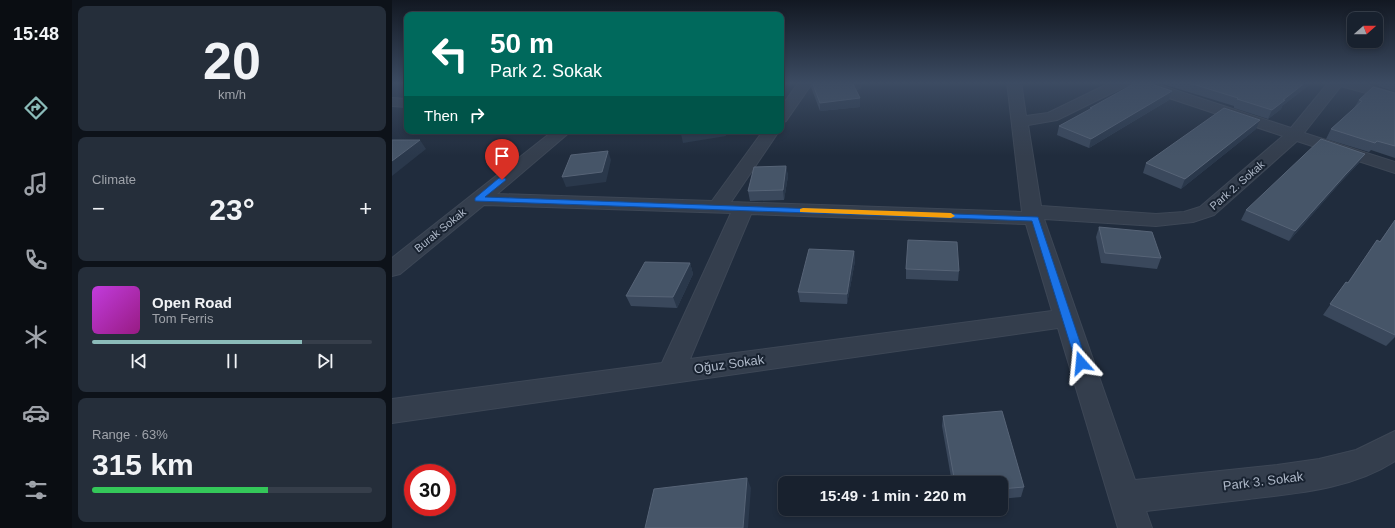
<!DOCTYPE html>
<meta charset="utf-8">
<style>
body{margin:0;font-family:Helvetica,sans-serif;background:#252e3a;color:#f1f3f6;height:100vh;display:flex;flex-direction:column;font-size:15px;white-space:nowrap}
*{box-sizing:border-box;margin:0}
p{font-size:13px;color:#9fa3aa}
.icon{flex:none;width:22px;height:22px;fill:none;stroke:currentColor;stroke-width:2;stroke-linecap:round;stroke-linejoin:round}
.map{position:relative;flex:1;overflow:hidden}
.details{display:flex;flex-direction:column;gap:6px;padding:6px;background:#0d1219;width:320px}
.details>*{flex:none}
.top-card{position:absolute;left:12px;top:12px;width:380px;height:122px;border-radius:8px;box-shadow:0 2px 6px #0003,0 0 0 1px #363e4a;background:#00695c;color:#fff;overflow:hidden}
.needle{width:26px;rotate:69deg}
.fabs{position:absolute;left:955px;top:12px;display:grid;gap:8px}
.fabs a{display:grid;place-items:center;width:36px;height:36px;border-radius:8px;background:#18212e;box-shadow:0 2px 6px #0003,0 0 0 1px #363e4a;font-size:20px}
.speed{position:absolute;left:12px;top:464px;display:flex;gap:8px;font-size:20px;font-weight:700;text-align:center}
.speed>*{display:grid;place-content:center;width:52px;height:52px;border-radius:50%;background:#18212e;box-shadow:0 2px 6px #0003,0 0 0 1px #363e4a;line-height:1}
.speed .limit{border:6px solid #d22;background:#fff;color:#111}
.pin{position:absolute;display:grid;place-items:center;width:34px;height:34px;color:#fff;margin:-41px -17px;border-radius:50% 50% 50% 0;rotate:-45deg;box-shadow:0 0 4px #0007}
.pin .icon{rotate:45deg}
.me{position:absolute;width:44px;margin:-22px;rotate:342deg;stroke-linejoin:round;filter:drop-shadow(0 0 3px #0008)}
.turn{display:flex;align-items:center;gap:14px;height:84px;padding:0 20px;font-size:18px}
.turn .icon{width:52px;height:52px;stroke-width:2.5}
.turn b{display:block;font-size:28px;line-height:34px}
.then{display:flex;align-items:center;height:38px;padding:0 20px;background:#0003;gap:8px;font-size:15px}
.big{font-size:30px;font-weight:700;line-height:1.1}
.details .tile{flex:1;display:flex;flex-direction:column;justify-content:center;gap:6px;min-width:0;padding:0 14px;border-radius:8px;background:#252e3a}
.details .dial{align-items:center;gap:0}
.dial b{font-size:52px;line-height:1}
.song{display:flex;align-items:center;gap:12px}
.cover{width:48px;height:48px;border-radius:6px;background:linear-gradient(135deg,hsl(290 70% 55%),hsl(310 70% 35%))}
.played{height:4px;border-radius:2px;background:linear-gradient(90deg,#8bbbb9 75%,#363e4a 75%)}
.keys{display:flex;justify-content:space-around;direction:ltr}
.heat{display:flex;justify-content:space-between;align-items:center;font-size:22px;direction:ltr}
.charge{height:6px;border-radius:3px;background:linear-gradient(90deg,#34c759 63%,#363e4a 0)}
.trip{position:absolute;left:386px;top:476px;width:230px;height:40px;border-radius:8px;background:#18212e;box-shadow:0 2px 6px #0003,0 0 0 1px #363e4a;font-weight:700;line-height:40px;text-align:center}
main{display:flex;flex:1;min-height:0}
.dock{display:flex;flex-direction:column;width:72px;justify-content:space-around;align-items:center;background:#0a0d12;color:#9fa3aa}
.dock .icon{width:28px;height:28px}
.dock .current{color:#8bbbb9}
.dock b{font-size:18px;color:#f1f3f6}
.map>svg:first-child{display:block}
</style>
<main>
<nav class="dock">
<b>15:48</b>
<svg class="icon current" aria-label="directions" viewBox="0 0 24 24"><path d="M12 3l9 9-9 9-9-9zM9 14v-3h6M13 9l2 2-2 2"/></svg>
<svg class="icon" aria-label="music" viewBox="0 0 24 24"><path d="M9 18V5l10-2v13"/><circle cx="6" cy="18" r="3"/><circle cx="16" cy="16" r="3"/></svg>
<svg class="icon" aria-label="phone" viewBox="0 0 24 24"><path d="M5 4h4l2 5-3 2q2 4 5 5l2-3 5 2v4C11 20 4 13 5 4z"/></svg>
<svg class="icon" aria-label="climate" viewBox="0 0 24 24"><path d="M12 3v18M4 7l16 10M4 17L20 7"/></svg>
<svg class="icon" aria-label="car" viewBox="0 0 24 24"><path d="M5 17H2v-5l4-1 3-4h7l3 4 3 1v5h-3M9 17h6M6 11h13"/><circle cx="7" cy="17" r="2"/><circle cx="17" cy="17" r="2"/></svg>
<svg class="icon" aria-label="filters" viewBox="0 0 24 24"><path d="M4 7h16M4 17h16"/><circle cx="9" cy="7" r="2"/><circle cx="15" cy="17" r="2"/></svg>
</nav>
<section class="details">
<div class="tile dial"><b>20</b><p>km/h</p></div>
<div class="tile"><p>Climate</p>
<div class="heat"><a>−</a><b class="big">23°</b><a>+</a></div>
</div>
<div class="tile">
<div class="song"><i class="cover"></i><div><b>Open Road</b><p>Tom Ferris</p></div></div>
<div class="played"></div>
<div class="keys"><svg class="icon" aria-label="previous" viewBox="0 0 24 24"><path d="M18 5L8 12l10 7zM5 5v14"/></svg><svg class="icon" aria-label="pause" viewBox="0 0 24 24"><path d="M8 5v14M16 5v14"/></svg><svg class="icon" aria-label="next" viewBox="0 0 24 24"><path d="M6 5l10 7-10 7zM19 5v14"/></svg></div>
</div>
<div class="tile"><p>Range · 63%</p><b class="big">315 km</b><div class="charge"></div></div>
</section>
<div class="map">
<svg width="1003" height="528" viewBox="0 0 1003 528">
<rect width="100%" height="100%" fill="#202c3d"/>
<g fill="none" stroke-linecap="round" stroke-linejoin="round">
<g stroke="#3d4756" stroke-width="2">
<path id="minor" d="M407,82H421L394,121L389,123V107Z
M615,82H629L634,116L656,113L720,82H758L899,128L937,82H965L1003,93V101L949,86L912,133L1003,162V173L905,141L822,215L801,222L764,226L652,219L743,480L885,465L927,459L964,450L1003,431V461C960,489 906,493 857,499C823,503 788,507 754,511L760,528H726L666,328L0,423V399L270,363L339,213L92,205L8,274L0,276V258L161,131H179L105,194L320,201L371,131H387L339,202L630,212ZM738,84V85L891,136L808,207L792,212L764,214L649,206L636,125L665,120ZM359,214L634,224L660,311L298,359Z
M0,98L15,99V107L0,106Z"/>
</g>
<use href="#minor" fill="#343e4d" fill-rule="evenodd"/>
</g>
<path fill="#3a485c" d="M419,82H472L468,89L464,90L468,98V107L428,111L419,87Z
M764,82H921L890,106L889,109L876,119L842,108V106Z
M980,82H1003V92L986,86L987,84Z
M780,91L777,100L697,148L665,135L667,126L698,109V108Z
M1003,93V158L979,150L977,152L934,139L939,129L962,108L967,100Z
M864,129L789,189L751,173L754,163Z
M973,154L967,163L948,183L897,241L849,220L854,210Z
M394,166L396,176L392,200L358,201L356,191Z
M1003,220V337L994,346L931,315L954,282H956L985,240L988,241Z
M707,227L769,258L765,269L709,263L704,237Z
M462,251L463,261L455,304L408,302L406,292Z
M298,263L301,274L285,308L239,306L234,296Z
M514,269L567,271L566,281L514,279Z
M551,416L632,487L629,497L609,499V483H560L550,426Z"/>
<path fill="#2a384b" d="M460,82H472L468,89L460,90Z
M914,82H921L890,106L889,109L876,119L880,110L891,100Z
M780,91L777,100L697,148L699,139Z
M468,98V107L428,111V103Z
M868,120L864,129L789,189L793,179Z
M37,131H54L38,133Z
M307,131H333L334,136L291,143L289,134Z
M28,140L34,149L0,176V161Z
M216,151L219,160L214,182L174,187L170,177Z
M973,154L967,163L948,183L897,241L903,231L954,174Z
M394,166L396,176L392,200L391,190Z
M462,251L463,261L455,304V294Z
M298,263L301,274L285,308L281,297Z
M355,478L359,488L356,528H351Z"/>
<path fill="#465568" stroke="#576477" d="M420,82H460L468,98L428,103Z
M745,82H753L780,91L699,139L667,126L700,108H698Z
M794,82H914L891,100H893L880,110L845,99L846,98Z
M981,87L1003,93V146L985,141L983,143L939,129L970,101L967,100Z
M832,108L868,120L793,179L754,163Z
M289,131H307L289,134Z
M929,139L973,154L954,174L903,231L854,210Z
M0,140H28L0,161Z
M216,151L210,172L170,177L179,155Z
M394,166L391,190L356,191L362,167Z
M1003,220V335L938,304L954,282L956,283L985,240L988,242Z
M707,227L760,232L769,258L713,253Z
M516,240L565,242L567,271L514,269Z
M417,249L462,251L455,294L406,292Z
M253,262L298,263L281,297L234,296Z
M610,411L632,487L609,489V483H563L551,416Z
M355,478L351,528H253L262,489Z"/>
<linearGradient id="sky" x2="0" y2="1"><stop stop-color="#121822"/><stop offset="0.53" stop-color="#3c4b62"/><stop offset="1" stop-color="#3c4b62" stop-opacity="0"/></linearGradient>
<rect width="1003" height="156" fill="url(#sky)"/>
<path fill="#1a73e8" stroke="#114b97" d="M107,178H113L114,180L93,197L646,217L695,363L693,366L689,367L685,366L684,363L640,221L83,201V198Z"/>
<path fill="#f59e0b" d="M411,208L559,213L563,216L559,218L408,212V209Z"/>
<g text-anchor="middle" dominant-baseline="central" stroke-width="4" stroke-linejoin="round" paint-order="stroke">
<g font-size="11" fill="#afb9c9" stroke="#192331">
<text transform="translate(845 185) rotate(-41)">Park 2. Sokak</text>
<text transform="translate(48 230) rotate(-39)">Burak Sokak</text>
</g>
<g font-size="13" fill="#afb9c9" stroke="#192331">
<text transform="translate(337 364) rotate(-8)">Oğuz Sokak</text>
<text transform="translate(871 481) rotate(-7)">Park 3. Sokak</text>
</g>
</g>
</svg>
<div class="fabs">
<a><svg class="needle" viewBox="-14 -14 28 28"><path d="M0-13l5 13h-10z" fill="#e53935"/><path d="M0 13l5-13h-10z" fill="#9fa3aa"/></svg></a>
</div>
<div class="speed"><div class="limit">30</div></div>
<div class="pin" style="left:110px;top:180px;background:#d93025"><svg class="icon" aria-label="arrive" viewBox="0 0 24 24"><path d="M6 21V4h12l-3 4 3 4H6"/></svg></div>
<svg class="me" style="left:689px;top:363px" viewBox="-20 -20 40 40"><path d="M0-17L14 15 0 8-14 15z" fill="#1a73e8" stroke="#fff" stroke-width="4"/></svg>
<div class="trip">15:49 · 1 min · 220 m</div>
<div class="top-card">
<div class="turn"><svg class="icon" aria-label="left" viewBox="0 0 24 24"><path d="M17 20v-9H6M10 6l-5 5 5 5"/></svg><div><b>50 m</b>Park 2. Sokak</div></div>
<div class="then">Then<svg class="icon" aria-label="right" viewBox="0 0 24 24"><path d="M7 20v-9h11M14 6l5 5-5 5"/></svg></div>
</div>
</div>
</main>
